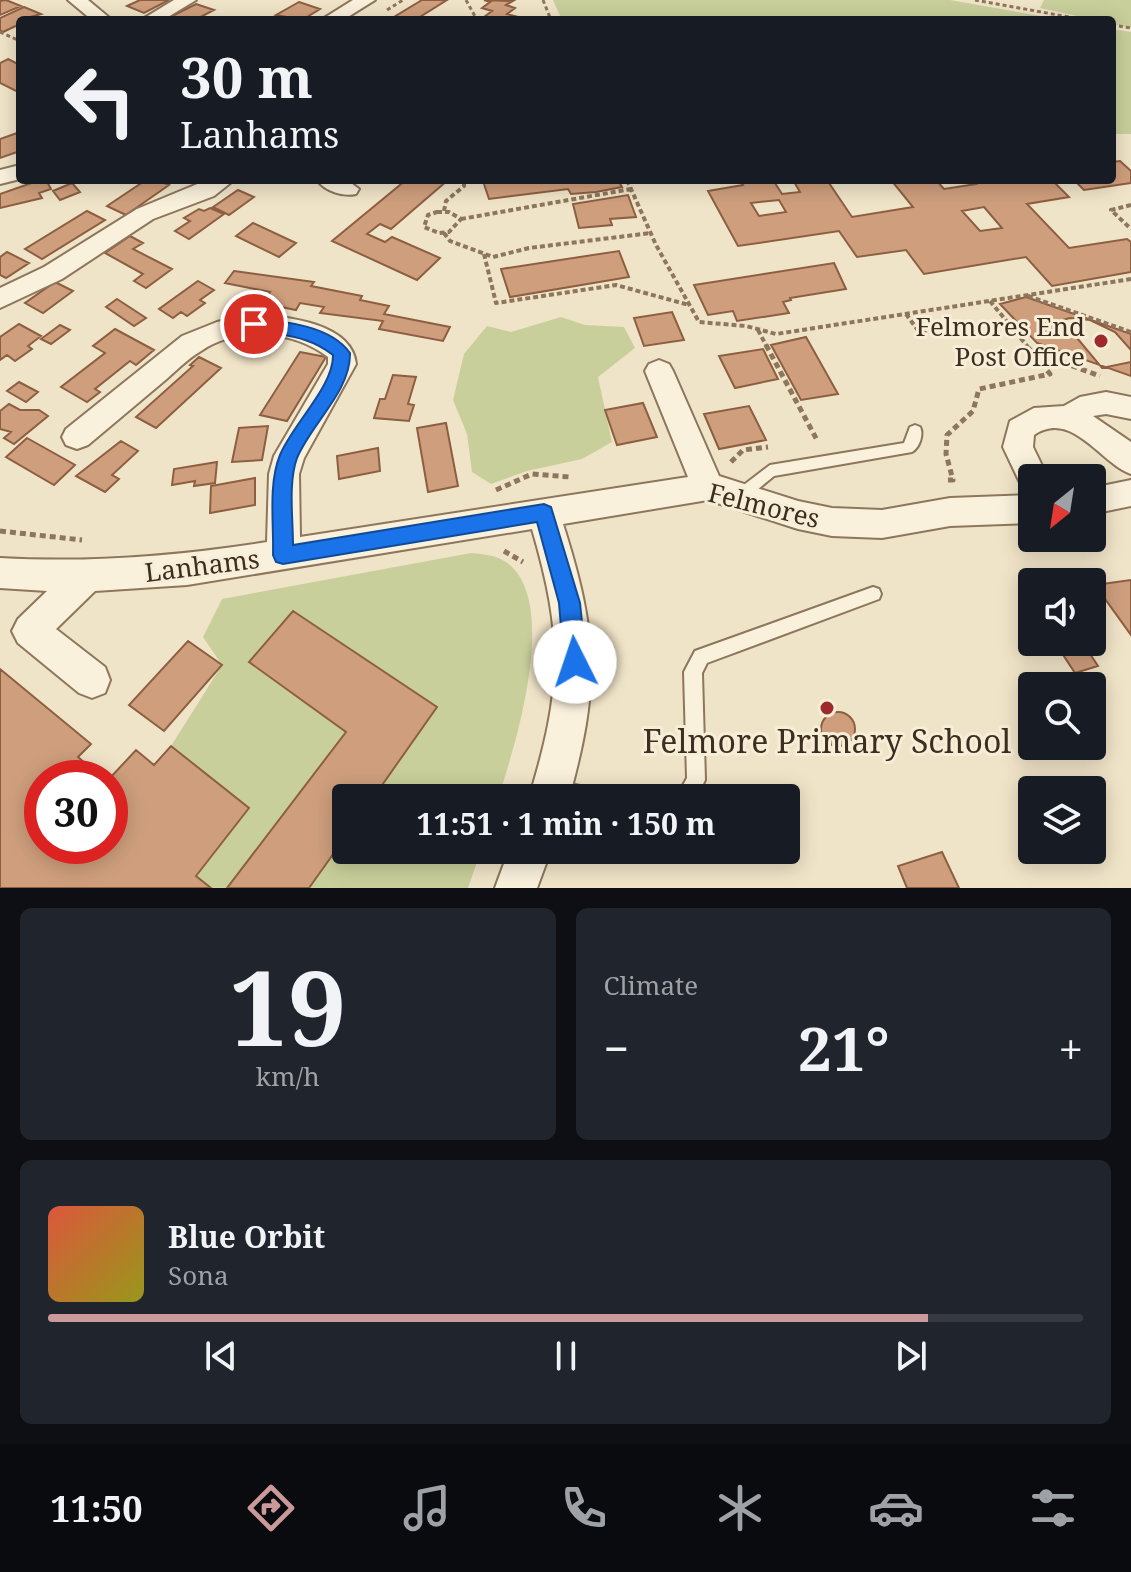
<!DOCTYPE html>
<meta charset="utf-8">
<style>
body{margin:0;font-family:"Noto Serif",serif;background:#20242c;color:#f1f3f6;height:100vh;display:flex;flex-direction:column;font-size:30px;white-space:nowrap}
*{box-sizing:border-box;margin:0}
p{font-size:26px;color:#9ea1a6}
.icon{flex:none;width:44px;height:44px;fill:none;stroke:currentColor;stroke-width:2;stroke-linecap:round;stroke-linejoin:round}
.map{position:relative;height:888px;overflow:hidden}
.drawer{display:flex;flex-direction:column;gap:20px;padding:20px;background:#0d0f14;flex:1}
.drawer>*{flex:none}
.top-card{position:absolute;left:16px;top:16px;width:1100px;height:168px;border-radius:8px;box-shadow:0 4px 20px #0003;background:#171b24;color:#f1f3f6;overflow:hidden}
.needle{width:52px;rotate:210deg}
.tools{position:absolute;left:1018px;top:464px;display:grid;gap:16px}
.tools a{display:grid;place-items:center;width:88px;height:88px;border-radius:8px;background:#171b24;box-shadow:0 4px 20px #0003;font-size:40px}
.speed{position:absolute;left:24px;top:760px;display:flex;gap:16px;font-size:40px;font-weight:700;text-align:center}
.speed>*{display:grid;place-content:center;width:104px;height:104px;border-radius:50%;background:#171b24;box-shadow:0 4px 20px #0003;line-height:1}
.speed .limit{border:12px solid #d22;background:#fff;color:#111}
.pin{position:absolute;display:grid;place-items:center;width:68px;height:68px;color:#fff;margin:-34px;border:4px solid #fff;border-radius:50%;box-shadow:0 2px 8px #0007}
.me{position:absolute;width:88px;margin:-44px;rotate:356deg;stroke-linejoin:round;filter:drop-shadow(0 0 6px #0008)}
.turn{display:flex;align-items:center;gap:28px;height:168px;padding:0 32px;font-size:36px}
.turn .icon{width:104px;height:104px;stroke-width:2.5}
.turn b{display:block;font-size:56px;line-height:68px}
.big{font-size:60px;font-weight:700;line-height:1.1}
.drawer .tile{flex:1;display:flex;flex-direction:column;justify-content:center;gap:12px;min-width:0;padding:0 28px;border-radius:12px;background:#20242c}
.drawer .dial{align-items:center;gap:0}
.dial b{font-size:104px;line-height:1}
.song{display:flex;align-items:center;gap:24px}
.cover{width:96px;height:96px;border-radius:12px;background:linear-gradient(135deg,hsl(10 70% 55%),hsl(60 70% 35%))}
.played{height:8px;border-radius:4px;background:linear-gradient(90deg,#cc999b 85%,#363941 85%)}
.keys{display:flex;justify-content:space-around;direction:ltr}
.heat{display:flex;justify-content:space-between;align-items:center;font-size:44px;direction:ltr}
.drawer .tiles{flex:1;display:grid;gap:20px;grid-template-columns:1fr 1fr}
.tile:last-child{grid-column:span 2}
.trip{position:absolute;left:332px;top:784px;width:468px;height:80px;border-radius:8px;background:#171b24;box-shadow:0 4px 20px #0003;font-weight:700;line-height:80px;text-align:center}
.dock{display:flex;height:128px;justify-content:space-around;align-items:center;background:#090b0e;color:#9ea1a6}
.dock .icon{width:56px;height:56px}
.dock .active{color:#cc999b}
.dock b{font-size:36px;color:#f1f3f6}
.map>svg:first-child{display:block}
</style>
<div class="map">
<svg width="1131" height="888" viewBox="0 0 1131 888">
<rect width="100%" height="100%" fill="#f0e4c8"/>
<path fill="#c9cf9b" d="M553,0H950L1063,20H562Z
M1044,0H1131V28L1112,24V20H1096L1040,8Z
M1112,29L1131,32V134H1112Z
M561,317L585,325L624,327L635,348L598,377L612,442L582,459L527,471L491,484L472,472L467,434L453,400L464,354L487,326L511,332Z
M471,553C482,554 496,555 506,562C561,600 515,747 498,798H373L437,707L294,612L249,663L346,732L227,888H211L196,876L248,808L171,746L222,665L203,637L222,599Z
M346,836V850H481L468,888H309Z"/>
<path fill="#cf9f7d" stroke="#8d5f41" stroke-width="2" fill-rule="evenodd" d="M6,0L21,6L0,15V1Z
M140,0H169L144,13L127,6Z
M422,0H447L415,20H389Z
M484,0L513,1L506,5L515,8L507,14L518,17L494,20L484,17L492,11L482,8L490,2Z
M299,2L320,9L302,20L276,15Z
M196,4L214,10L195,20H164Z
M24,7L41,14L20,20V24L3,32L0,30V18Z
M8,59L20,65V93L0,83V63Z
M20,132V151L0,158V139Z
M1120,161L1131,171V183L1084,190L1074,180H1112V162Z
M40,180H46L51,189L39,193L42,198L0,208V194Z
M146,180H158L169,185L126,215L107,206Z
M406,180H448L391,229L380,224L367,234L385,242L392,237L440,258L417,280L332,241Z
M618,180L622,187L596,192L571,194L568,189L489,199L483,181Z
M740,180H773L782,194L800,192L793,180H827L852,217L913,207L891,180H936L944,189L976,184L972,180H1052L1069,197L1027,204L1069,248L1127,239L1131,242V272L1052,286L1026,257L924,274L906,250L857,257L839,231L738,246L708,191L743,185ZM779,200L786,212L759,216L751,203ZM984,207L1002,228L980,231L962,211Z
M72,183L80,192L60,200L53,191Z
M238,190L254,197L229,215L213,207Z
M628,195L636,217L610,219L612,225L579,228L573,204Z
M210,208L224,214L189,239L175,231L190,221L184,218L199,209L204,211Z
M87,211L105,220L42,259L25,249Z
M253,223L296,243L279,257L236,236Z
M130,236L143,243L133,249L172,269L146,288L134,281L143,274L105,253Z
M619,251L629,277L510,297L501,269Z
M7,252L29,263L6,278L0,275V257Z
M834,263L846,289L790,298L791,300L783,302L789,313L737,321L733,311L708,315L694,285Z
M234,271L314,282L311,286L362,296L360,300L389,306L384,314L450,327L443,341L379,329L383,321L320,313L324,307L300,303L296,310L262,303L270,292L225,283Z
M198,281L214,290L200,300L205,303L187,316L181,312L173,318L159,309Z
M55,282L73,291L43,313L25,303Z
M1026,297L1131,334V376L1037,343L1000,304Z
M117,299L146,318L134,326L106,307Z
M672,312L684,340L644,346L634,318Z
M1070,318L1090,320L1115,332L1131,350V362L1102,368L1062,320Z
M19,324L41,336L28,346L32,349L15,361L7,355L0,360V337Z
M60,325L70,330L51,344L41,339Z
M115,329L154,350L136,365L130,361L95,389L100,392L87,402L61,387L105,353L93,346Z
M806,337L838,394L801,400L771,345Z
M763,349L778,379L735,388L719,356Z
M300,352L326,357L287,421L260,415Z
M199,357L221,368L156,428L136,417L193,366L190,365Z
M393,375L416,377L408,404L414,405L409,421L374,418L380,399H385Z
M19,382L38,392L26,402L7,391Z
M643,403L657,437L617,445L605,410Z
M9,404L20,410H39L48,416L14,444L4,438L11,432L0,429V411Z
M749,406L766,440L719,449L704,414Z
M446,423L458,486L428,492L417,428Z
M268,426L262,460L232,462L239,428Z
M27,438L75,465L54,485L6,457Z
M121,441L138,451L112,475L119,479L105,492L76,476Z
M378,448L380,471L339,479L337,456Z
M217,462L215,483L194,486L195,481L172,485L174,469Z
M255,478V505L210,513L211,486Z
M1131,580V635L1095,585Z
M293,611L437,707L373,798H346V836L309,888H227L346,732L249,662Z
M188,641L222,665L164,731L129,705Z
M1063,642H1082L1098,666L1075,673L1056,644Z
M0,669L91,744L78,757L102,778H42V846H110V778L136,750L154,765L171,746L249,808L196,876L211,888H0Z
M821 729a17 17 0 1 1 34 0a17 17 0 1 1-34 0Z
M942,852L959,888H907L898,866Z"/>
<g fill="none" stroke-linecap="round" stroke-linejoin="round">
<g stroke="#8d765c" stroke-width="4">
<path id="service" d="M915,425L920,427C924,435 919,448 912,452L774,476L746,499L741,501L736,499L734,495L736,491L770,465L904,443L910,427Z
M873,587L879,589L881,594L879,599L707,663L702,673L705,780L696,798H676L687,778L684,672L695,651Z
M552,780L594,789L601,791L603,798H551L545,796L543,789L545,782Z"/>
</g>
<g stroke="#8d765c" stroke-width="4">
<path id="minor" d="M68,0H88L112,20H92Z
M174,0H196L163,20H141Z
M353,0H375L343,20H321Z
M20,165V179L0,184V170Z
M207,180H234L214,196L153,219L62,279L0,308V288L44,267L137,209Z
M317,180H347L359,189L356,194C343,197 325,191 317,180Z
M254,314C287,317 352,323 356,364L304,458L299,474L300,537L688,477L645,371L649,364L659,360L669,364L673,371L719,476L798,501L832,508L882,510L950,498L1032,495V523L950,526L882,538L832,536L798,529L708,500L563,524C598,634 600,686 569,798H529C562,690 564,638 532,529L187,585L95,591L56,629L105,667L110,680L105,693L92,698L79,693L18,643L12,631L18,619L47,591L0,588V558C90,563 178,556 267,542L269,474L274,456L328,364V357C293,330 238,326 201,351C187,359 175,372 163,382C138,403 113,424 88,445L77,449L66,445L62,437L66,429L182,336L217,322Z
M1106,392L1131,397V419L1106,414L1093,416L1131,442V474C1100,463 1072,409 1034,435L1033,447L1048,478H1032V491L1022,487L1003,447L1010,421L1034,408L1064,406L1080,397Z
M1131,480V506L1092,514V488Z
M509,850H551L537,888H495Z"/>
</g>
<path stroke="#8d765c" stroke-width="3" stroke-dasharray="4 3" stroke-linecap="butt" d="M466,0L477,20
M543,0L551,20
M975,0L1086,20
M387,10L403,0
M1112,25L1131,28
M0,32L20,41"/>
<path stroke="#8d765c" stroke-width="4" stroke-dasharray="5 3" stroke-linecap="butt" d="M627,180L656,245L699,322L746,326L776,334L1131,279
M1131,205L1111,210L1131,229
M444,211L446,201L464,186V180
M437,212H449L461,219L449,232L439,233L424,227L428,215Z
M461,219L631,189
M444,233L450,241L493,257L529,248L651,233
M484,254L496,303L616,285L689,305
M1028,296L1131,332
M990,301L1028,347
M906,314L917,329L927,334
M758,330L767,347"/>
<path stroke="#8d765c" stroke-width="5" stroke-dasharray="6 4" stroke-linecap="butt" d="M766,345L817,440
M1034,352L1100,376
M731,462L743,450L768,447
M948,480H953L946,454L947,435L973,411L979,389L1050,374L1026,345
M496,490L532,474L570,477
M0,531L82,540
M504,551L523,562"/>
<use href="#service" fill="#faf1dc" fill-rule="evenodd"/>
<use href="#minor" fill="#faf1dc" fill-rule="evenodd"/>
</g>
<path fill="#1a73e8" stroke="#114b97" stroke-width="2" d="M254,319C285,321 331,326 350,353C351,391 311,424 297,458C288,483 293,518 293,545L544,504L551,507L580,603L586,662L582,670L575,673L567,670L564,662L559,603L537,522L283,564L276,562L273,555C274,524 268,484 280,455C292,425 334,386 333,355C305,333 281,337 248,328L246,324Z"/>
<g fill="#9e2a2b" stroke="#f7eed8" stroke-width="3">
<circle cx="1101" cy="341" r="8"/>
<circle cx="827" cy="708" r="8"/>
</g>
<g text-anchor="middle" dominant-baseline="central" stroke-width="6" stroke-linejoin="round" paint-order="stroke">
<g font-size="26" fill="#3d2e20" stroke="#f7eed8" text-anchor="end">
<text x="1085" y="326">Felmores End<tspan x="1085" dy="30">Post Office</tspan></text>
</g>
<g font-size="26" fill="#3d2e20" stroke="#f7eed8">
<text transform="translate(764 505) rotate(14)">Felmores</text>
<text transform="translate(202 565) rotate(-7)">Lanhams</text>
</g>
<g font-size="32" fill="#3d2e20" stroke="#f7eed8">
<text x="827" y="740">Felmore Primary School</text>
</g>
</g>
</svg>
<div class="tools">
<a><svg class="needle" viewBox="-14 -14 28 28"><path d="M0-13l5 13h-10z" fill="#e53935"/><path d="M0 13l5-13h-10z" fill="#9ea1a6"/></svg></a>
<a><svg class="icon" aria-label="sound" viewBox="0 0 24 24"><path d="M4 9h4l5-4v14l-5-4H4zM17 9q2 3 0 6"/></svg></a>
<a><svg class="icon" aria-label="search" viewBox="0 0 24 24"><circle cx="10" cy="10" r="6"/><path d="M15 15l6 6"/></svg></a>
<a><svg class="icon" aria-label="layers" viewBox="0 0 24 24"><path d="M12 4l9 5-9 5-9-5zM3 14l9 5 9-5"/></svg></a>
</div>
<div class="speed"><div class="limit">30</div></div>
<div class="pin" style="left:254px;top:324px;background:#d93025"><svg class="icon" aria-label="arrive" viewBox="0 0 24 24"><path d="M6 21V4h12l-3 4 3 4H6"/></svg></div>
<svg class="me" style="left:575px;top:662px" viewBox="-20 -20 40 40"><circle r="19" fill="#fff"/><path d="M0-13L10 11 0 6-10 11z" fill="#1a73e8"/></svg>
<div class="trip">11:51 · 1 min · 150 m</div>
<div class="top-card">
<div class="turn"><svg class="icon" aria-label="left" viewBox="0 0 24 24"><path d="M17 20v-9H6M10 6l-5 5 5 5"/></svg><div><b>30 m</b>Lanhams</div></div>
</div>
</div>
<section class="drawer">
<div class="tiles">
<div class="tile dial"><b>19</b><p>km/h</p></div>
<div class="tile"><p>Climate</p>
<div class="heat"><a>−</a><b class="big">21°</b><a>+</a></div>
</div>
<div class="tile">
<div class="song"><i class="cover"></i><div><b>Blue Orbit</b><p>Sona</p></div></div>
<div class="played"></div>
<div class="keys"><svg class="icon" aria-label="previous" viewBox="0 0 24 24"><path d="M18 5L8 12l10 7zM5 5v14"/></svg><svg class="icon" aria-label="pause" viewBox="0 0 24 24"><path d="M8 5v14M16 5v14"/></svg><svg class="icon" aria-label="next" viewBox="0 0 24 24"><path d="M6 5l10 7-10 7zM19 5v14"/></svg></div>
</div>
</div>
</section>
<nav class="dock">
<b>11:50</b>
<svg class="icon active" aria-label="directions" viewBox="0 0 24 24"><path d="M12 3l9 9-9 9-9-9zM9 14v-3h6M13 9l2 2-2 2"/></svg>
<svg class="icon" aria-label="music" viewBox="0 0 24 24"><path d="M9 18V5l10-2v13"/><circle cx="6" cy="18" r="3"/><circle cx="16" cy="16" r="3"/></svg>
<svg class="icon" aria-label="phone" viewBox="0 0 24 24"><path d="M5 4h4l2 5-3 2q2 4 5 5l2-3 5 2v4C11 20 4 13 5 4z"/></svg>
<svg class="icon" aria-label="climate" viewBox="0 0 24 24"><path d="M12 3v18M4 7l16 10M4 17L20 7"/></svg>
<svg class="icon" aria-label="car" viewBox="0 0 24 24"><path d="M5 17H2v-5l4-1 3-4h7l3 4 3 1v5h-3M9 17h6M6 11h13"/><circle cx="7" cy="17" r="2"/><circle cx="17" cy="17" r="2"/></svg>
<svg class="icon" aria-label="filters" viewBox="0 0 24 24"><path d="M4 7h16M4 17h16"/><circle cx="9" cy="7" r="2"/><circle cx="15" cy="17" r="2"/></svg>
</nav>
